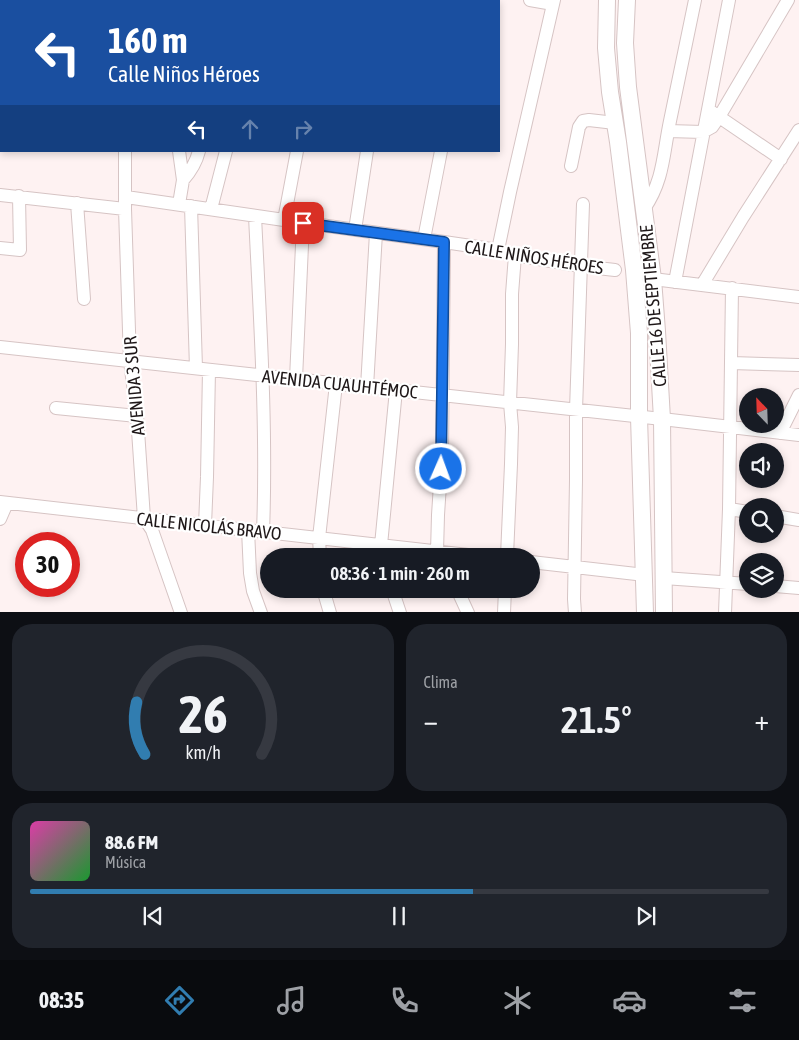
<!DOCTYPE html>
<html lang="es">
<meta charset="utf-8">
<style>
body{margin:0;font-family:"Asap Condensed",sans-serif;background:#20242c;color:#f1f3f6;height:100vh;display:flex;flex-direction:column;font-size:19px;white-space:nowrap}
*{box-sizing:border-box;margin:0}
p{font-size:16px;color:#9ea1a6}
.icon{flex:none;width:28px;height:28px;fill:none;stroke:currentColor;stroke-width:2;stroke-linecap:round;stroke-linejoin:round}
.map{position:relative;height:612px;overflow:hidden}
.drawer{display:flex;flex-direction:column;gap:12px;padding:12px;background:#0d0f14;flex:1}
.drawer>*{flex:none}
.top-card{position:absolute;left:0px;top:0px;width:500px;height:152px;box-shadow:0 2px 8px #0003;background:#1a4fa0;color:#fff;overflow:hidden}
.needle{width:32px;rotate:337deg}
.controls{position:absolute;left:739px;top:388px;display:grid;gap:10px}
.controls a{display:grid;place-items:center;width:45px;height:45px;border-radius:50%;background:#171b24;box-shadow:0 2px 8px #0003;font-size:25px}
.speed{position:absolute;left:15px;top:532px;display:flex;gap:10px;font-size:25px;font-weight:700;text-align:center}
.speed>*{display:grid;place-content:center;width:65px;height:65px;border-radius:50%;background:#171b24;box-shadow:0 2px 8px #0003;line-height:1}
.speed .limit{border:8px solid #d22;background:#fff;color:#111}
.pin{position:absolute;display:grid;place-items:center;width:42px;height:42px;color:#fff;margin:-21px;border-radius:10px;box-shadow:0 2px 8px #0006}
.me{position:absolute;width:55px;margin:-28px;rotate:2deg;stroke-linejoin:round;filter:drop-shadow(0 0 4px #0008)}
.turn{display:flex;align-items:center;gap:18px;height:105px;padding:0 25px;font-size:22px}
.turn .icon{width:65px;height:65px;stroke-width:2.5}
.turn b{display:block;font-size:35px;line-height:42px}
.lanes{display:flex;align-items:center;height:48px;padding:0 25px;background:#0003;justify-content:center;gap:25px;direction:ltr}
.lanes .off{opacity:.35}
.big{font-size:38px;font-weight:600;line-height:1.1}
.drawer .card{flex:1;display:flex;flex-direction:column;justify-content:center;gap:8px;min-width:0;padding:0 18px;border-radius:20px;background:#20242c}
.drawer .dial{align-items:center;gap:0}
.dial svg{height:130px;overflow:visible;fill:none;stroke:#363941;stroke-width:7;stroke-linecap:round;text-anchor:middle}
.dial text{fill:#f1f3f6;stroke:none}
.song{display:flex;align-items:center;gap:15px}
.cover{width:60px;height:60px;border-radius:8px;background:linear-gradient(135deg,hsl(320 70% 55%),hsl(130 70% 35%))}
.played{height:5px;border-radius:2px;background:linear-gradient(90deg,#317db0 60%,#363941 60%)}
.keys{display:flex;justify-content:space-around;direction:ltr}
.heat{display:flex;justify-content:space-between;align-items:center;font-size:28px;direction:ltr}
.drawer .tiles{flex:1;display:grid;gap:12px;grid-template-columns:1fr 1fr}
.card:last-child{grid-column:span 2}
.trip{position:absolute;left:260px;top:548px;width:280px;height:50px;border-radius:25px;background:#171b24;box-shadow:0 2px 8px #0003;font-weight:600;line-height:50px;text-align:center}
.tabs{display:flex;height:80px;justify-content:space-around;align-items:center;background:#090b0e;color:#9ea1a6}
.tabs .icon{width:35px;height:35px}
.tabs .current{color:#317db0}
.tabs b{font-size:22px;color:#f1f3f6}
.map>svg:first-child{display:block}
</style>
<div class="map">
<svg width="799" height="613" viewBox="0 0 799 613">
<rect width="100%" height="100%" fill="#fef2f2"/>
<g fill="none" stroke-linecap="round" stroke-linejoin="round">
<g stroke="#d6c4c4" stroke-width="14">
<path id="minor" d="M119,0V1
M310,0L311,1
M530,0L553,4
M38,1V0
M426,1L428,0
M474,1V0
M0,50H1
M712,112L781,159
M668,131L703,132L712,127L719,117L788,0
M125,151V209L130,361L137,416L144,518L152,530L181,613
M179,151L183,180L179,204
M571,166L579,127L583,121L589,120L615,123
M183,180C191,171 196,163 199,151
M0,195L125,209
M126,197L284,220L444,242L498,250L515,255L580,266L615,270
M77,203L84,299
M191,206L196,368
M211,209L226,151
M644,209C664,180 663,154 670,121C678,81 687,40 695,0
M255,216C260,321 267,426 263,532
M284,220L297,151
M355,230L367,151
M424,239L441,151
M0,248L20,250L19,196
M498,250L510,192L554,0
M653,279L799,297
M675,282L729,0
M702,285L743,217L799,130
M0,347L662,419L799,435
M731,363L799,365
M296,379L303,223
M367,387L376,233
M56,408L137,416
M780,433L799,395
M0,502L477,556
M729,509L748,512
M775,516L799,520
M0,519L7,503
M205,525L207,477L209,370
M248,530L250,573L253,591L261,613
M320,556L319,538L336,384
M383,556L381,545L396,390
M441,556L437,552L438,515L442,454L444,242
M507,556L511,464L512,427L510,403L512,344V294L515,255
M531,562L645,575
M664,578L748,584
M775,586L799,588
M323,589L330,613
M392,589L400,613
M457,589L468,613
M504,613L505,589
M575,613L574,599L576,480V410L583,204
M725,613L729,509L732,288"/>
</g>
<g stroke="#d6c4c4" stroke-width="18">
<path id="major" d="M607,0L606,48L610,92L618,142L634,270L639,333V417L645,613
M627,0L625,43L628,87L653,279L657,331L662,419L664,613"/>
</g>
<path stroke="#a99f9f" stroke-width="2" stroke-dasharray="4 4" stroke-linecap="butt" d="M0,13H1"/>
<use href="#minor" stroke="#fff" stroke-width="12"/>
<use href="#major" stroke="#fff" stroke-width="16"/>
</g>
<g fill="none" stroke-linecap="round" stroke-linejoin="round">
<g stroke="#114b97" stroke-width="12">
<path id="route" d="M303,223L444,242L441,469"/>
</g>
<use href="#route" stroke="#1a73e8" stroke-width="9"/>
</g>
<g text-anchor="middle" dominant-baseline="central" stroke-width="4.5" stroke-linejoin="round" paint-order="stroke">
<g font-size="18" fill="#1e1718" stroke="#fff">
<text transform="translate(534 257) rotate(9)">CALLE NIÑOS HÉROES</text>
<text transform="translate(653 306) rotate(-95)">CALLE 16 DE SEPTIEMBRE</text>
<text transform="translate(340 384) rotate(6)">AVENIDA CUAUHTÉMOC</text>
<text transform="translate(134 386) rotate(-95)">AVENIDA 3 SUR</text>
<text transform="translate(209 526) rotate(6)">CALLE NICOLÁS BRAVO</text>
</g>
</g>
</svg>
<div class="controls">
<a><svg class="needle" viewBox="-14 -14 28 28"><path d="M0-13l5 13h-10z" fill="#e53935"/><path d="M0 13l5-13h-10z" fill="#9ea1a6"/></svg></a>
<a><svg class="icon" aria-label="sound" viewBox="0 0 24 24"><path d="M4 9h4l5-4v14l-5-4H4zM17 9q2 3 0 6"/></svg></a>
<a><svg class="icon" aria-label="search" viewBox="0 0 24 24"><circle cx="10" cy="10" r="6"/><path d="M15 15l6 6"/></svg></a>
<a><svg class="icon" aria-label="layers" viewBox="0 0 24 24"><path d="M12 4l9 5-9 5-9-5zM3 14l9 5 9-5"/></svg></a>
</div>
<div class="speed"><div class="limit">30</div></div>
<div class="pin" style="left:303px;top:223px;background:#d93025"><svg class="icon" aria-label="arrive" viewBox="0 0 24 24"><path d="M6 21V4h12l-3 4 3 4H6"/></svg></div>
<svg class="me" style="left:441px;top:469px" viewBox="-20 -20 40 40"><circle r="17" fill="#1a73e8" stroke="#fff" stroke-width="3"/><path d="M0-11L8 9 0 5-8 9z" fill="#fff"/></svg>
<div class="trip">08:36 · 1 min · 260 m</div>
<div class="top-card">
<div class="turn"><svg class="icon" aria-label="left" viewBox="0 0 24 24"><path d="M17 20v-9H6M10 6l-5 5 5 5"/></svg><div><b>160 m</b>Calle Niños Héroes</div></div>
<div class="lanes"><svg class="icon" aria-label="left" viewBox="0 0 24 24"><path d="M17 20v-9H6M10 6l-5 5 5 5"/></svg><svg class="icon off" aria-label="ahead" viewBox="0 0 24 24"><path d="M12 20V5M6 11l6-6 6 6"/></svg><svg class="icon off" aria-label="right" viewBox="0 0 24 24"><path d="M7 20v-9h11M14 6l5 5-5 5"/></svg></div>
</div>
</div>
<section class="drawer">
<div class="tiles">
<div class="card dial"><svg viewBox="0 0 100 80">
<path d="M14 69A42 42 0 1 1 86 69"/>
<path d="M14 69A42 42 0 0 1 9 37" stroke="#317db0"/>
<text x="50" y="56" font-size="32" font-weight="700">26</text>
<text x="50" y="72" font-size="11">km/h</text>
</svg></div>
<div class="card"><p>Clima</p>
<div class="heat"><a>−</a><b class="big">21.5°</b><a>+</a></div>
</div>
<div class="card">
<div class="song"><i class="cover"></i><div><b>88.6 FM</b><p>Música</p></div></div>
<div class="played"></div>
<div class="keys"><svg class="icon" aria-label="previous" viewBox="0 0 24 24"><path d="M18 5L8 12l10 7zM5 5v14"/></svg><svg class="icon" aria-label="pause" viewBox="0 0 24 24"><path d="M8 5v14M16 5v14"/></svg><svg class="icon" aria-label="next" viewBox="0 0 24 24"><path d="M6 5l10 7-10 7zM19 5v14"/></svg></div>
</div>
</div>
</section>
<nav class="tabs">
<b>08:35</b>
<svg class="icon current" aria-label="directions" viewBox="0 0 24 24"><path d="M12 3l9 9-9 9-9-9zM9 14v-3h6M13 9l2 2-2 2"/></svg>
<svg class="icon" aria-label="music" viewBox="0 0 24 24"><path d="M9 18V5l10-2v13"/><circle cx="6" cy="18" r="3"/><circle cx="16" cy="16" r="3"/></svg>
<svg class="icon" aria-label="phone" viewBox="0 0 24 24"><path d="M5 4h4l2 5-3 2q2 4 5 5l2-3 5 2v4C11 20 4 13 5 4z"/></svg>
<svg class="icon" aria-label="climate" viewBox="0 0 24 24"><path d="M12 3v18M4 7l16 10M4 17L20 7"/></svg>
<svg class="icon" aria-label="car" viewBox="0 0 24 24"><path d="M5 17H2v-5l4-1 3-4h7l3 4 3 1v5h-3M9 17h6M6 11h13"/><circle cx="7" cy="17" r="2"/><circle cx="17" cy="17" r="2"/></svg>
<svg class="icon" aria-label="filters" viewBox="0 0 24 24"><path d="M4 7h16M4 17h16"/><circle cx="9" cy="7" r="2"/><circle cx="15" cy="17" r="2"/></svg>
</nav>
